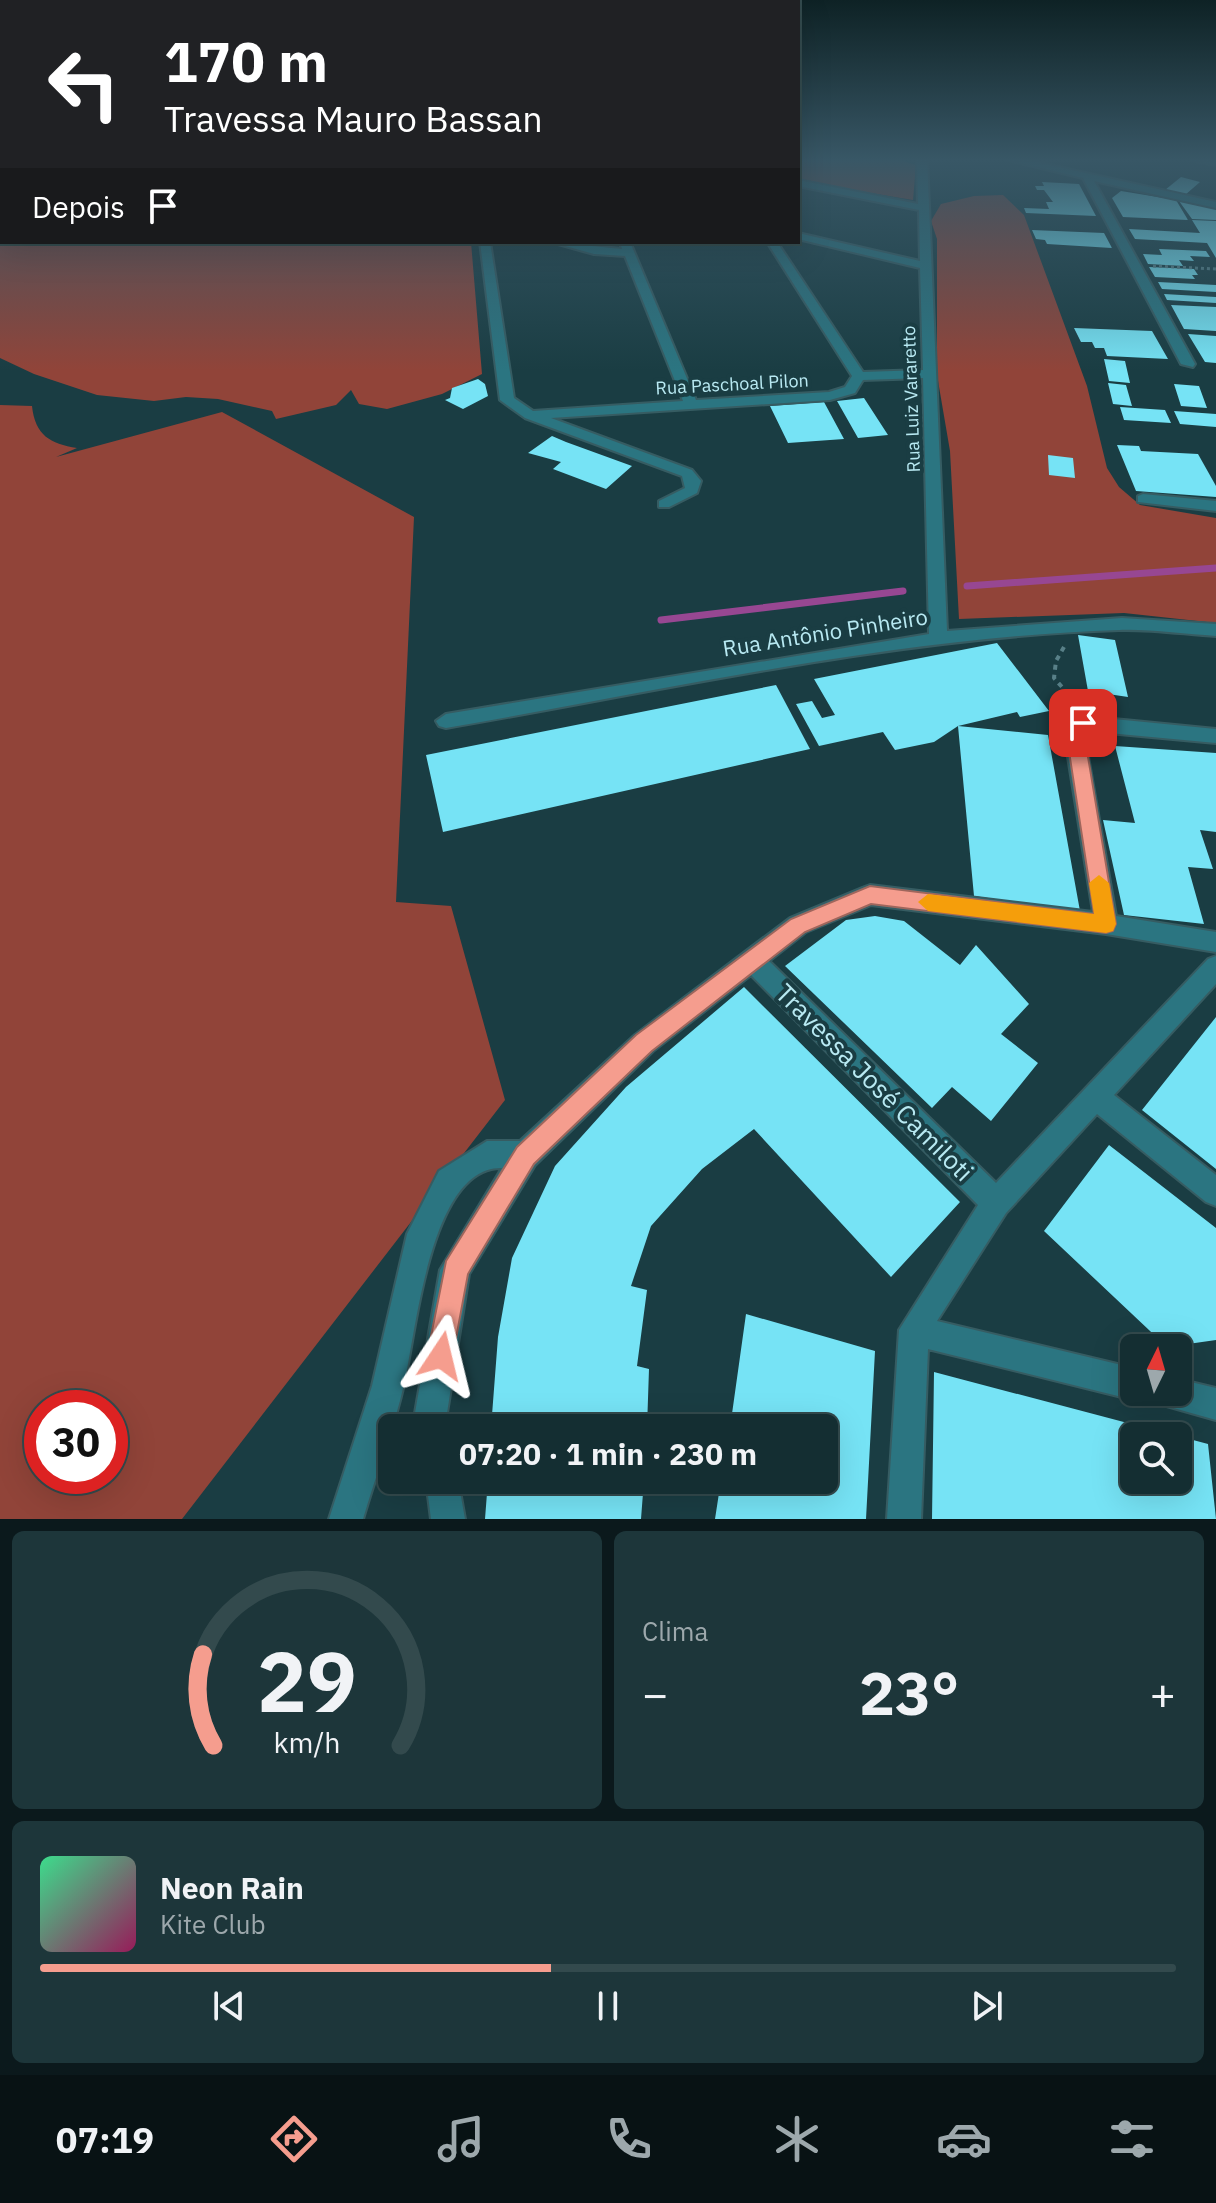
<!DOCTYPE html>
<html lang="pt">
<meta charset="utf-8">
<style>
body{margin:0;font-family:"IBM Plex Sans",sans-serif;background:#1d363a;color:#f1f3f6;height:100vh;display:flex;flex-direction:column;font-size:30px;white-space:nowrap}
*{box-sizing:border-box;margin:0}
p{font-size:26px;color:#9da8ac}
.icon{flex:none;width:44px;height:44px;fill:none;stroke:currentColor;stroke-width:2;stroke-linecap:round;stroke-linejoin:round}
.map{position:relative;height:1519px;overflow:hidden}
.sheet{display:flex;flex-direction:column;gap:12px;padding:12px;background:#0b191c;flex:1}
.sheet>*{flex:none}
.hud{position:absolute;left:0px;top:0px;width:800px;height:244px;box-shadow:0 8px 32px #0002,0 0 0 2px #334a4d;background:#202124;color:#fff;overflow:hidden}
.needle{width:52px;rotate:5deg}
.controls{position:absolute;left:1120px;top:1334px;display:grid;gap:16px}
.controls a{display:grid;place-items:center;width:72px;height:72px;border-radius:12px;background:#142e32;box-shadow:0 8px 32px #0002,0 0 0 2px #334a4d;font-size:40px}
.speed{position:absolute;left:24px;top:1390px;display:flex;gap:16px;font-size:40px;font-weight:700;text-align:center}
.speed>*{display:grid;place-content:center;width:104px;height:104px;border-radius:50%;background:#142e32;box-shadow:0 8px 32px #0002,0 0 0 2px #334a4d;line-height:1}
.speed .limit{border:12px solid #d22;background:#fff;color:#111}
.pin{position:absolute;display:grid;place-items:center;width:68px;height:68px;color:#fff;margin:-34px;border-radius:16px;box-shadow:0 4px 12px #0006}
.me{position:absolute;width:88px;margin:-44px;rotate:10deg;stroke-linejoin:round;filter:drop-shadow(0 0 6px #0008)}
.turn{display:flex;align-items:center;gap:28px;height:168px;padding:0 32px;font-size:36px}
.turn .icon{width:104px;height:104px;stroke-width:2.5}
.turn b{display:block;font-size:56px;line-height:68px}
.then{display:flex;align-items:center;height:76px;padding:0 32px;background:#0003;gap:16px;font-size:30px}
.big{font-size:60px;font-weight:700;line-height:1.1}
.sheet .card{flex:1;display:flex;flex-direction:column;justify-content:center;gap:12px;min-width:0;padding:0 28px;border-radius:12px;background:#1d363a}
.sheet .dial{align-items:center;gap:0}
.dial svg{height:208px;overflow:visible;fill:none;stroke:#334a4d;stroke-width:7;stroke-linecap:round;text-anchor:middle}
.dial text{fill:#f1f3f6;stroke:none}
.song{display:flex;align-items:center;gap:24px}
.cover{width:96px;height:96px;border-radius:12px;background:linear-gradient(135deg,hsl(150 70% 55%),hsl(330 70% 35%))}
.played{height:8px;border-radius:4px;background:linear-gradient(90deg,#f59d8e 45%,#334a4d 45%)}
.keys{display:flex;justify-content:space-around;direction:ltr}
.heat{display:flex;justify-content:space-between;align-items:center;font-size:44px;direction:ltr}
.sheet .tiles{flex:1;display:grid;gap:12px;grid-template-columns:1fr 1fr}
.card:last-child{grid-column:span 2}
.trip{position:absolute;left:378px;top:1414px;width:460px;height:80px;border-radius:12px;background:#142e32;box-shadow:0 8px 32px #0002,0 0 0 2px #334a4d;font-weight:700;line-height:80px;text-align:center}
.tabs{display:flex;height:128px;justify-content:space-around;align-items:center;background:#081214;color:#9da8ac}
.tabs .icon{width:56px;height:56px}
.tabs .active{color:#f59d8e}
.tabs b{font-size:36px;color:#f1f3f6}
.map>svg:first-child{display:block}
</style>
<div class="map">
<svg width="1216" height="1519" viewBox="0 0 1216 1519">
<rect width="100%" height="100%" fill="#1a3d43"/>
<path fill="#914439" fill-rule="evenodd" d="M798,158H895L916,165L913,200L798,181Z
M0,166L2,242H471L482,374L442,394L387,409L359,404L351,390L336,405L276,419L272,411L218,399L186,397L154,401L97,395L34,374L0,358Z
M1003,195L1024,215L1087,386L1107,468L1119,487L1140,505L1216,518V623L1124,613L959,619L950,451L937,375V239L931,221L941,204L974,196Z
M0,405L32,406C35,435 50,444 77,448L56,457L222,412L414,517L396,902L451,906L505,1100L182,1519H0ZM42,1408H110V1476H42Z"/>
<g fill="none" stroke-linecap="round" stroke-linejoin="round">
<path stroke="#974792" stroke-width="7" d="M967,586L1216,568
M661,620L903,591"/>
</g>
<path fill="#76e3f5" d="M1181,177L1200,182L1185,195L1165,190Z
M1042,182L1079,184L1096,216L1026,213L1024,208L1049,209L1046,202H1053L1044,190H1037L1035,186H1044Z
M1121,191L1176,200L1188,220L1123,217L1112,198Z
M1179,201L1216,209V220L1192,219Z
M1192,220L1216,221V258L1207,243L1135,239L1129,229L1200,233Z
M1032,230L1104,233L1112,248L1047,244L1045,240L1036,239Z
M1159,249L1206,251L1210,257L1190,256L1194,261L1179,260L1183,266L1148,264L1143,254L1162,255Z
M1149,267L1194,269L1198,275H1192L1195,279L1155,277Z
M1158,282L1216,285V292L1162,289Z
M1164,294L1216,297V303L1167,300Z
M1171,305L1216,307V331L1184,329Z
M1074,328L1152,331L1168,359L1107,356L1104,348H1095L1092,342H1081Z
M1188,334L1216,336V363L1205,362Z
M1104,359L1125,361L1130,383L1109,381Z
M478,379L485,384L488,396L463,409L445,400L450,398L452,388Z
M1108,383L1126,385L1132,406L1113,404Z
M1174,384L1199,386L1207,408L1181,406Z
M864,398L888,435L858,438L837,401Z
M824,402L844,439L788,443L770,406Z
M1120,407L1165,410L1171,423L1124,420Z
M1174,411L1216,414V427L1180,424Z
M552,436L566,442L632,466L606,489L553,469L561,462L528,453Z
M1117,445L1139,446L1141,451L1198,454L1216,486V497L1136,491Z
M1048,455L1073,458L1075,478L1049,475Z
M1078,635L1115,640L1128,697L1088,691Z
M997,643L1049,711L1020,717L1017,712L958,726L1048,735L1080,911L974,896L958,726L934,742L895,750L883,732L819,746L796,704L812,701L822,718L835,715L814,679Z
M776,685L810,749L443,832L426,755Z
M1115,746L1216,753V832L1200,830L1213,869L1188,867L1204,924L1124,915L1103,820L1135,823Z
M875,916L904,921L960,965L976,945L1029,1004L1001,1034L1038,1063L991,1121L952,1087L932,1108L785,966L846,920Z
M744,987L960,1202L891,1277L754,1129L702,1169L651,1226L631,1286L647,1290L637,1366L649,1369L647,1428H491L498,1337L512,1258L555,1166L626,1087Z
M1216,1017V1169L1142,1110Z
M1109,1145L1216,1228V1340L1167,1347L1044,1231Z
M746,1314L875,1351L866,1519H715L721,1480H824V1428H730Z
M934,1372L1173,1435L1134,1436V1480H1178V1436L1208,1444L1216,1519H932Z
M488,1480H644L641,1519H485Z"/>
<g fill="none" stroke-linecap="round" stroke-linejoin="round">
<g stroke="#365c62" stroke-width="4">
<path id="street" d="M917,158H927L947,631L1122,618L1216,624V636C1184,634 1151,629 1119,630C896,637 666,690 446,728L439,726L436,721L446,714L929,634L923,378L863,380L855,393L830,400L551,418L692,470L701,481L697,493L669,507H659V501L685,488L682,476L525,418L500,400L480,242H490L514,398L533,411L683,401L625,256L594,254L551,242L622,249L620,242H630L696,400L829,392L845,387L852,376L767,242H777L863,372L923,370L920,268L798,239V233L920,261L919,210L798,186V180L918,204Z
M1000,158H1018L1216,202V208L1094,181L1195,364L1193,367L1181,364L1083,178Z
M1189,158L1216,159V165L1191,160Z
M1143,494L1216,501V511L1138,502V496Z
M1083,716L1216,729V743L1087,731L1084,734L1116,916L1216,932V952L1106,934L871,905L806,932L769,961L996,1183L1208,959L1216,956V984L1114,1095L1216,1175V1206L1206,1202L1097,1114L1006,1213L937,1321L1134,1368V1392H1146L1145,1395L1134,1400L928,1349L921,1519H887L899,1330L978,1205L751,975L653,1051L535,1165L469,1274L447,1413L449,1428H417L415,1413L440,1270L502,1168C430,1166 416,1333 404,1384C394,1429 376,1474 363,1519H329L372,1386L407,1234L439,1171L487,1141H520L635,1035L790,918L862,888L870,885L1093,912L1064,732L1076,718Z
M1178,1379L1216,1388V1420L1156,1403L1151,1392H1178Z
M426,1480H458L465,1519H431Z"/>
</g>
<path stroke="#588088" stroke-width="3" stroke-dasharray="3 3" stroke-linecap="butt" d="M1153,266L1216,269"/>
<path stroke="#588088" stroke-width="4" stroke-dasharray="5 5" stroke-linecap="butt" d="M1064,647L1056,661L1054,678L1078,705"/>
<use href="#street" fill="#2b7581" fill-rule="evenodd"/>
</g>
<linearGradient id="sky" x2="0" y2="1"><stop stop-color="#0e2225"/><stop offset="0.43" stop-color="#385766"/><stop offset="1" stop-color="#385766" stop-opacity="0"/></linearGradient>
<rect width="1216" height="371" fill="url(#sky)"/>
<path fill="#f59d8e" stroke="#9f665c" stroke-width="2" d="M1083,716L1092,723L1084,733L1116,924L1113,931L1106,933L871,904L805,932L652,1051L534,1164L468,1274L451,1365L441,1369L431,1365L427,1356L446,1261L517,1147L636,1035L791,919L870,886L1094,914L1066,732Z"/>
<path fill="#f59e0b" d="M1099,875L1109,883L1116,924L1113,931L1106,933L928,911L918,902L928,894L1094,914L1089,883Z"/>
<g text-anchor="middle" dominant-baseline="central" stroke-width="8" stroke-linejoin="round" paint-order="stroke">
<g font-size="18" fill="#b8e9f2" stroke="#1a3d43">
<text transform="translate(732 384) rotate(-3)">Rua Paschoal Pilon</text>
<text transform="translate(911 399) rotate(-92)">Rua Luiz Vararetto</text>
</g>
<g font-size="22" fill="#b8e9f2" stroke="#1a3d43">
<text transform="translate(825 632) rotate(-9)">Rua Antônio Pinheiro</text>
</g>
<g font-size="26" fill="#b8e9f2" stroke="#1a3d43">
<text transform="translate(875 1082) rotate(45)">Travessa José Camiloti</text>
</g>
</g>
</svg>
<div class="controls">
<a><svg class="needle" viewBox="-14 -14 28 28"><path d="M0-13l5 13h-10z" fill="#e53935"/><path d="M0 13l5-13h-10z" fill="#9da8ac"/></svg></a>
<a><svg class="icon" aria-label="search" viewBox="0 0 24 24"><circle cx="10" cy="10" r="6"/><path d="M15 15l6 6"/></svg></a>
</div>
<div class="speed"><div class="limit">30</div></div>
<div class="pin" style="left:1083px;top:723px;background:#d93025"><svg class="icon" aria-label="arrive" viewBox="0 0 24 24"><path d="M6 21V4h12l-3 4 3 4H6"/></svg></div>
<svg class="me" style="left:441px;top:1356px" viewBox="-20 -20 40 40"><path d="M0-17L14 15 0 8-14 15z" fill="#f59d8e" stroke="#fff" stroke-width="4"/></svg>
<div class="trip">07:20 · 1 min · 230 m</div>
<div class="hud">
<div class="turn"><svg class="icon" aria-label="left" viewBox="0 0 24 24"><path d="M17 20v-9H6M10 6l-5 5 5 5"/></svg><div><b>170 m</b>Travessa Mauro Bassan</div></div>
<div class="then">Depois<svg class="icon" aria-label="arrive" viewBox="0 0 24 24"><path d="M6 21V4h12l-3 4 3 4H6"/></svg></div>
</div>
</div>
<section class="sheet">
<div class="tiles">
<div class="card dial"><svg viewBox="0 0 100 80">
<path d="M14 69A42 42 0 1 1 86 69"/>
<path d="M14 69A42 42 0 0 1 10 34" stroke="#f59d8e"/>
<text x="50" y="56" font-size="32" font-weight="700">29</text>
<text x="50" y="72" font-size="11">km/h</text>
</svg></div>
<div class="card"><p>Clima</p>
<div class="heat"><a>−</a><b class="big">23°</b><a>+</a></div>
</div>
<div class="card">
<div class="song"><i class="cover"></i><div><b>Neon Rain</b><p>Kite Club</p></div></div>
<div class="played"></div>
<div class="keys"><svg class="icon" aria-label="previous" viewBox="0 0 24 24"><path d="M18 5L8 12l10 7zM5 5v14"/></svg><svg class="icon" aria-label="pause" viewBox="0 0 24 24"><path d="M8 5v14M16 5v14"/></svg><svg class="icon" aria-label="next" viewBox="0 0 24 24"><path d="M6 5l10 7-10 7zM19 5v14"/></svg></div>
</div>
</div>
</section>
<nav class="tabs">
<b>07:19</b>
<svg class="icon active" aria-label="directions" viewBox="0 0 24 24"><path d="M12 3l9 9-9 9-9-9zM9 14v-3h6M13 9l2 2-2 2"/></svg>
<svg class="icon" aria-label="music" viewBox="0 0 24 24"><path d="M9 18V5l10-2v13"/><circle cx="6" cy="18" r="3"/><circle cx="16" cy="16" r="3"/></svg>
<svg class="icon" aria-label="phone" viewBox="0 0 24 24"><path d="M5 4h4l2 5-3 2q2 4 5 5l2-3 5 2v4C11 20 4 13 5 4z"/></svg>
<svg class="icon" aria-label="climate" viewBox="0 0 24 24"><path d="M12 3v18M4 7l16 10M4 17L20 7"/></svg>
<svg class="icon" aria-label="car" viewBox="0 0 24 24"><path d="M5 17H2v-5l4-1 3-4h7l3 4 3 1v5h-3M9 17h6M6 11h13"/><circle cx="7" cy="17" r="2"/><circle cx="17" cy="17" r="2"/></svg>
<svg class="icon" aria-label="filters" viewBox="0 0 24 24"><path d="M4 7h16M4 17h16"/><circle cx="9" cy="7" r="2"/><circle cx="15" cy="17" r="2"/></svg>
</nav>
